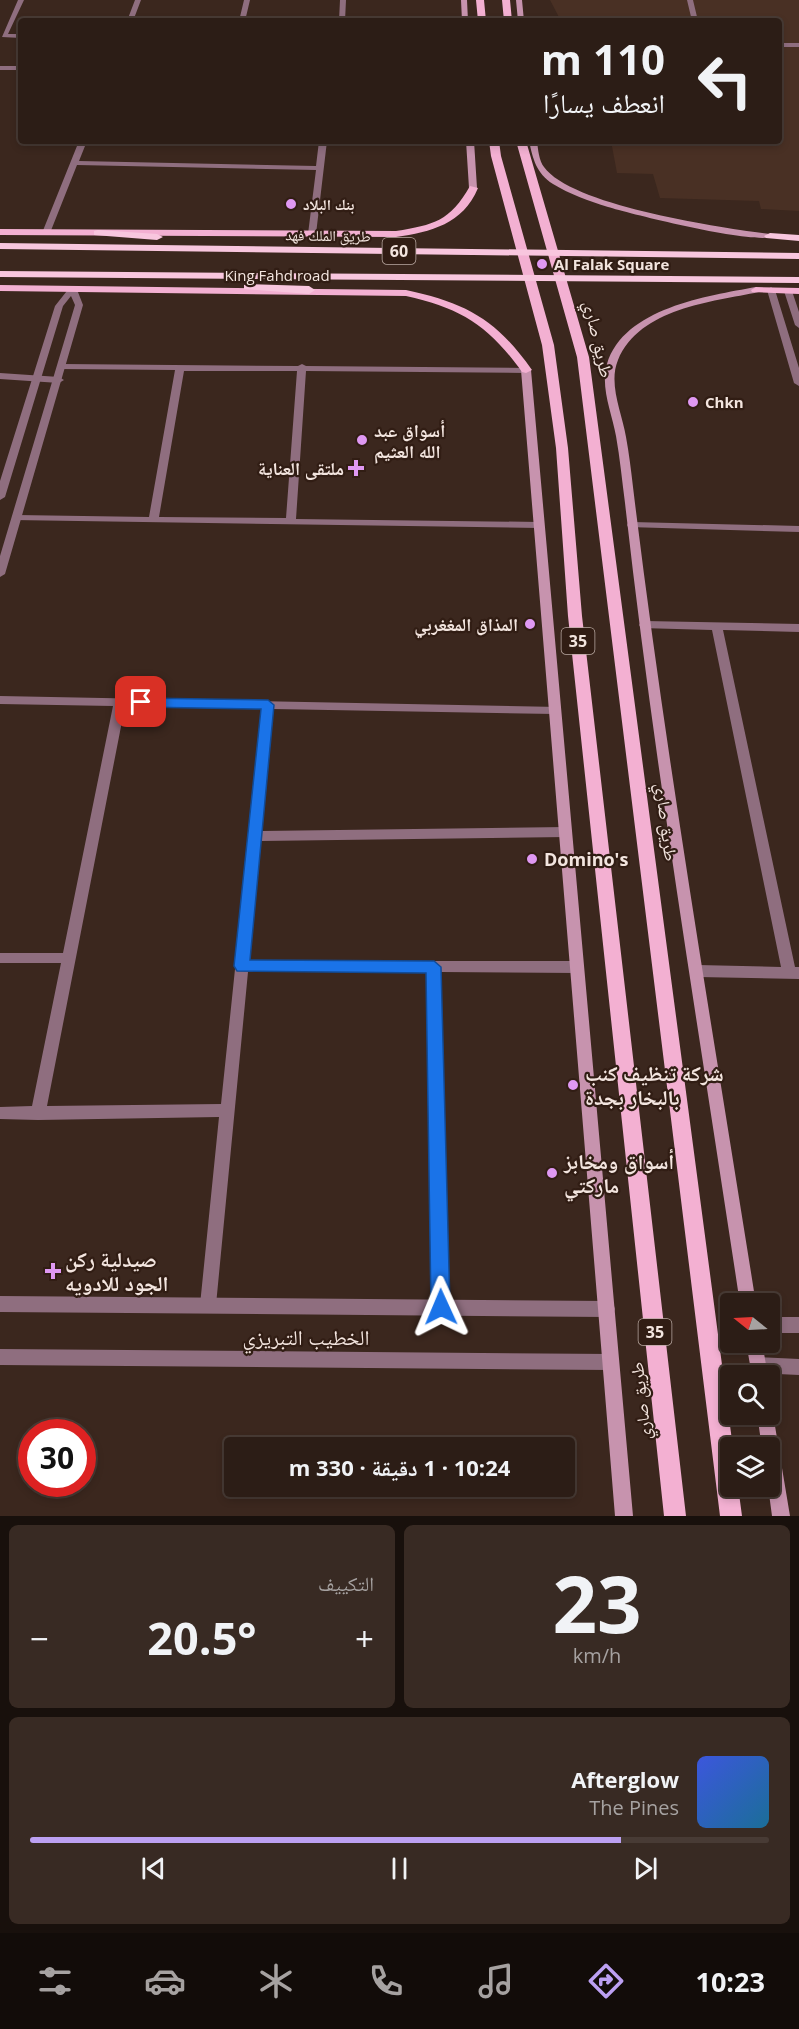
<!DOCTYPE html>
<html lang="ar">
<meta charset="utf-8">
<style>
body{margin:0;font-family:"Open Sans","Noto Naskh Arabic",sans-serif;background:#382a23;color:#f1f3f6;direction:rtl;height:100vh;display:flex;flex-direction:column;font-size:22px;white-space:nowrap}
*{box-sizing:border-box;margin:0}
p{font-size:20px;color:#a6a2a1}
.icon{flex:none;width:33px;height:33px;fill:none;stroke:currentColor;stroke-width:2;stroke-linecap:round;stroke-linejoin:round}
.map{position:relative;height:1516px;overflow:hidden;direction:ltr}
.sheet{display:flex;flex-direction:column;gap:9px;padding:9px;background:#18100c;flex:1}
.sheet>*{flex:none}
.banner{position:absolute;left:18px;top:18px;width:764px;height:126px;border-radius:6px;box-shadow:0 3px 9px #0003,0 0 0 2px #483b35;direction:rtl;background:#2c1d16;color:#f1f3f6;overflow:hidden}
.needle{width:39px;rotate:288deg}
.buttons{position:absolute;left:720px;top:1293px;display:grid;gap:12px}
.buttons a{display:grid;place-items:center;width:60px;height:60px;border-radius:6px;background:#2c1d16;box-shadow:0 3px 9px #0003,0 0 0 2px #483b35;font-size:30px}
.speed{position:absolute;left:18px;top:1419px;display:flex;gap:12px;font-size:30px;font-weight:700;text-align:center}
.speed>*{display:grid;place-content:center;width:78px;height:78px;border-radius:50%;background:#2c1d16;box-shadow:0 3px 9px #0003,0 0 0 2px #483b35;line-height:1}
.speed .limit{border:9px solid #d22;background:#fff;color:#111}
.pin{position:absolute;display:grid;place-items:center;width:51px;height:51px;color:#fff;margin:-26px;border-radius:12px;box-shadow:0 3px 9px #0006}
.me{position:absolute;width:66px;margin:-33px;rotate:359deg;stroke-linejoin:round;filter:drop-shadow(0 0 4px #0008)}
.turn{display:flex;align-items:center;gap:21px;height:126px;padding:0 18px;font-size:27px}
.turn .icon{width:78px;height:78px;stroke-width:2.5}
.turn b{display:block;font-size:42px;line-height:51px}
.big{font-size:45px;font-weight:700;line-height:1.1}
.sheet .card{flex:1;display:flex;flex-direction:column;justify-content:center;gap:9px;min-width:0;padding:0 21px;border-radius:9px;background:#382a23}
.sheet .dial{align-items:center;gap:0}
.dial b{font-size:78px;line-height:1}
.song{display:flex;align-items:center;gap:18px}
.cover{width:72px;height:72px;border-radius:9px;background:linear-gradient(135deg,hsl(230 70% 55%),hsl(200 70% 35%))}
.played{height:6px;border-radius:3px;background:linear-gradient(90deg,#bca0f2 80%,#483b35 80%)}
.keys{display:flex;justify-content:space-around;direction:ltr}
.heat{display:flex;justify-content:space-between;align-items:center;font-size:33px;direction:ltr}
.sheet .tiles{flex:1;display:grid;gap:9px;grid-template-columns:1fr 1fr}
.card:last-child{grid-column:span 2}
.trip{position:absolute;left:224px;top:1437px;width:351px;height:60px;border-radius:6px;background:#2c1d16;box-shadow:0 3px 9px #0003,0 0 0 2px #483b35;font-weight:700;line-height:60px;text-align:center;direction:rtl}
.tab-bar{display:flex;height:96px;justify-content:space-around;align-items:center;background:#120c09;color:#a6a2a1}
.tab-bar .icon{width:42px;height:42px}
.tab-bar .active{color:#bca0f2}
.tab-bar b{font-size:27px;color:#f1f3f6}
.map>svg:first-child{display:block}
</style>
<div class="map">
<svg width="799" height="1516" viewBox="0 0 799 1516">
<rect width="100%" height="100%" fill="#3b271e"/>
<path fill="#493024" d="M550,0H799V211L761,209L759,201L660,198L653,174L617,173L611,141H778V21H561Z"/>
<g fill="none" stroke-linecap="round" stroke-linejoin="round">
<path fill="#8f6e7f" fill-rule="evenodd" d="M18,0H24L8,34H21V38L2,37Z
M135,0H141L133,21H127Z
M244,0H250L245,21H239Z
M340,0H346L345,21H339Z
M687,0H693L698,21H692Z
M778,43H799V47H778Z
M0,66H21V70H0Z
M79,141H87L79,161L316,166L319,141H327L316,234L312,236L308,234L316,170L77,165L50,233L43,235L42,233Z
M771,287L775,290L799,368V386L794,383L767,290Z
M788,288L792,291L799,312V328L795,325L784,291Z
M63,364L298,366L302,364L306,366L529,368V372L526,373L306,371L296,519L539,522L544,525L539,528L13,520L12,518L17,515L149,517L175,370L60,369L58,367ZM184,371H297L286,518L159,517Z
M0,373L59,377L64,380L59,383L0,379Z
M632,522L799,526V532L628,527L627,525L628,523Z
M645,621L799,624V632L723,630L795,967H799V979L698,977L693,975L691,971L693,967L698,965L781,967L712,630L641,628L639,625L641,622Z
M0,696L559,707L561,710L555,714L273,709L262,831L566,827L570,829L572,832L570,835L566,837L261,841L249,961H577L582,963L584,967L582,971L577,973L441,972L449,1307L447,1313L441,1315L435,1313L433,1307L427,972H248L216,1305L214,1310L208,1313L202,1310L200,1305L219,1117L38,1120L0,1119V1107L32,1106L61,963H0V953H63L113,706L0,704ZM125,706L262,709L221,1104L47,1106Z
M770,1317H799V1333H770Z
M758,1357L799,1359V1375L758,1373L752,1371L750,1365L752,1359Z"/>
<path fill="#8f6e7f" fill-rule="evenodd" d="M70,287H76L83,305L5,574L0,577V556L75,305L71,296L63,306L5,497L0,500V481L55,306Z
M0,1296L607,1301L613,1303L615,1309L613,1315L607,1317L0,1312Z
M0,1349L611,1354L617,1356L619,1362L617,1368L611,1370L0,1365Z"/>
<path fill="#c793ae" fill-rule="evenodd" d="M461,0H467L468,21H462Z
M516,0H522L524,21H518Z
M466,141H474L477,188L473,190L469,188Z
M529,141H537C538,149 539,161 544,167C572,206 722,228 770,234L774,236C759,246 631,214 608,207C589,201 569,194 553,184C536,173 533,159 529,141Z
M756,287L760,290L759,292C711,302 640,308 618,360C608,384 622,413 626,437C629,453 631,470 633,487C666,760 713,1032 756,1304H740C700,1037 655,771 625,503C622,481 620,458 616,436C612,413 600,387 607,364C624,308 707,296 756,287Z
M526,367L531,370L633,1516H615L521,370Z
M746,1342H762L768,1376H752Z
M770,1407L773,1414L790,1516H772L768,1486H770V1448H762L757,1414H770Z"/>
<path fill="#f3b0d2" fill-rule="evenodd" d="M476,0H484L486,21H478Z
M502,0H510L512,21H504Z
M489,141H499L501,156L554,345L568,448L582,616L686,1516H664L568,616L556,448L542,345L491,156Z
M516,141H526L589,357L733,1448H730V1486H738L742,1516H720L577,357Z
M470,186L478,188C463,224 431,232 396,237L0,235V229L396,231C434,225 450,221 470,186Z
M0,285L406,290C466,303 496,319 532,370L526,373L522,372C489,326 461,308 406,296L0,291Z
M756,287L799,288V294L752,292L751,290Z"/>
<path fill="#f8c6de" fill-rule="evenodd" d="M98,230L157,234L163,237L157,240L94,235V231Z
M770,233L799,235V241L766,238L764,236Z
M0,243L799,253V259L0,249Z
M0,271L799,277V283L0,277Z
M248,284L309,286L315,290L309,294L244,289V285Z"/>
</g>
<path fill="#1a73e8" stroke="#114b97" stroke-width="1.5" d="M141,698L268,700L274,705L250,960L434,961L441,967L450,1307L447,1314L441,1316L434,1314L431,1307L426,973L237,971L234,966L261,709L141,707L134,702Z"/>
<g fill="#df98f2" stroke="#311d14" stroke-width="2">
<circle cx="291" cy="204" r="6"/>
<circle cx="542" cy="264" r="6"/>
<circle cx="693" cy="402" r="6"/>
<circle cx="362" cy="440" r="6"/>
<path d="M353 459h6v6h6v6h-6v6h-6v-6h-6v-6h6z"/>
<circle cx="530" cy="624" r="6"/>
<circle cx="532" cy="859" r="6"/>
<circle cx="573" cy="1085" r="6"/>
<circle cx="552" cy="1173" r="6"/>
<path d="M50 1262h6v6h6v6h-6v6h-6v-6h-6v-6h6z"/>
</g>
<g text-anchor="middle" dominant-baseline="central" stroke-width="4.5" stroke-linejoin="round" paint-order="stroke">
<g font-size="15" font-weight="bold" fill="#f3e5df" stroke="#311d14" text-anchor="start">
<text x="303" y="204">بنك البلاد</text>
<text x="554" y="264">Al Falak Square</text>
<text x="705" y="402">Chkn</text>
</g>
<g font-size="15" fill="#f3e5df" stroke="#311d14">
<text transform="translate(328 235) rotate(1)">طريق الملك فهد</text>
<text x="277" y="275">King Fahd road</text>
</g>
<g fill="#311d14" stroke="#b9a9a2" stroke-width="1.5">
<rect x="382.5" y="238" width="33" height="26" rx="4.5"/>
<rect x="561.5" y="628" width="33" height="26" rx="4.5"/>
<rect x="638.5" y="1319" width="33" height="26" rx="4.5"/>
</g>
<g font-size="16" font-weight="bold" fill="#f3e5df">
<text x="399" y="251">60</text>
<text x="578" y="641">35</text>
<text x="655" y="1332">35</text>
</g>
<g font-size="18" fill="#f3e5df" stroke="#311d14">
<text transform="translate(599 339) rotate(77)">طريق صاري</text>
<text transform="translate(667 822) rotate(83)">طريق صاري</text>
<text transform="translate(640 1401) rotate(-96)">طريق صاري</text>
</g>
<g font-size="18" font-weight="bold" fill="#f3e5df" stroke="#311d14" text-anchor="start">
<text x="374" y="430">أسواق عبد<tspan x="374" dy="21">الله العثيم</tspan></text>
<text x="344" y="468" text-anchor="end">ملتقى العناية</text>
<text x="518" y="624" text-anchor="end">المذاق المغغربي</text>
<text x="544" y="859">Domino's</text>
</g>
<g font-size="21" font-weight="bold" fill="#f3e5df" stroke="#311d14" text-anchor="start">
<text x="585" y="1073">شركة تنظيف كنب<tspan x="585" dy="24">بالبخار بجدة</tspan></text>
<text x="564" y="1161">أسواق ومخابز<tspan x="564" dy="24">ماركتي</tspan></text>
<text x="65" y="1259">صيدلية ركن<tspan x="65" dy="24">الجود للادويه</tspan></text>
</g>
<g font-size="21" fill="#f3e5df" stroke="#311d14">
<text x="306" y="1337">الخطيب التبريزي</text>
</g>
</g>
</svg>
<div class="buttons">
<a><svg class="needle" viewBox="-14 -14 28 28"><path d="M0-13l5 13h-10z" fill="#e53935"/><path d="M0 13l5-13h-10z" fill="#a6a2a1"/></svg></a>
<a><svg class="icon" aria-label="search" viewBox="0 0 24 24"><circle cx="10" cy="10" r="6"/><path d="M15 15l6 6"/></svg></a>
<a><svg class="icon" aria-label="layers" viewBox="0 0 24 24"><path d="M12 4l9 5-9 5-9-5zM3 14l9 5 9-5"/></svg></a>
</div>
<div class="speed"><div class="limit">30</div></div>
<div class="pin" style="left:141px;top:702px;background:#d93025"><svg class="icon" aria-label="arrive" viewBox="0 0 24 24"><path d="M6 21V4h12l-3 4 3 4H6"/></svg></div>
<svg class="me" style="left:441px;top:1307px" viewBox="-20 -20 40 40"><path d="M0-17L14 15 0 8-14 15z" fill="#1a73e8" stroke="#fff" stroke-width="4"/></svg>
<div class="trip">10:24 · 1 دقيقة · 330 m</div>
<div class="banner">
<div class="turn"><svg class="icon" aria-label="left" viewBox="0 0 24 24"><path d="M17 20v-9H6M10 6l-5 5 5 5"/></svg><div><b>110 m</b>انعطف يسارًا</div></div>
</div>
</div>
<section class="sheet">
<div class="tiles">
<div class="card dial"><b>23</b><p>km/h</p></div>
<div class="card"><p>التكييف</p>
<div class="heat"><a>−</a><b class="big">20.5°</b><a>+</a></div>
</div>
<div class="card">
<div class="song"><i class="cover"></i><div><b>Afterglow</b><p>The Pines</p></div></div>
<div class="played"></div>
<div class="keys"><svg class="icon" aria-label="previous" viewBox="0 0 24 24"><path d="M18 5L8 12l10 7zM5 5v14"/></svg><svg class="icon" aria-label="pause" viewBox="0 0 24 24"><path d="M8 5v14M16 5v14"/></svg><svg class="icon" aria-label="next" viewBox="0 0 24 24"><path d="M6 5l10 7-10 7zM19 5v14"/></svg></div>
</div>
</div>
</section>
<nav class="tab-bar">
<b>10:23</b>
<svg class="icon active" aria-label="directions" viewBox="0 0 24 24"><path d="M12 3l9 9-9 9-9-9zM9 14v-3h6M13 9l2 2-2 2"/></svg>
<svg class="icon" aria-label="music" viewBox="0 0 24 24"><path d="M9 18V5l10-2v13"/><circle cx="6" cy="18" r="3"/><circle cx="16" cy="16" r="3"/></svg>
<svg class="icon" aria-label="phone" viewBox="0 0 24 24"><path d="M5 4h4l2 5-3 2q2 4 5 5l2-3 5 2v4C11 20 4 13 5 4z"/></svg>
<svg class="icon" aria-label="climate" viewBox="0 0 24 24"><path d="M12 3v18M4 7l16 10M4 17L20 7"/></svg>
<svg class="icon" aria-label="car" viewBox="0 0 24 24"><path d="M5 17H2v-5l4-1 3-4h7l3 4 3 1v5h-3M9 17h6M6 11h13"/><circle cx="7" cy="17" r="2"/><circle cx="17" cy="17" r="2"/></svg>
<svg class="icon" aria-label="filters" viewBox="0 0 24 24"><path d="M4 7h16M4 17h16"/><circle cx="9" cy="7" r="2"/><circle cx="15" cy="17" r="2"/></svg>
</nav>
